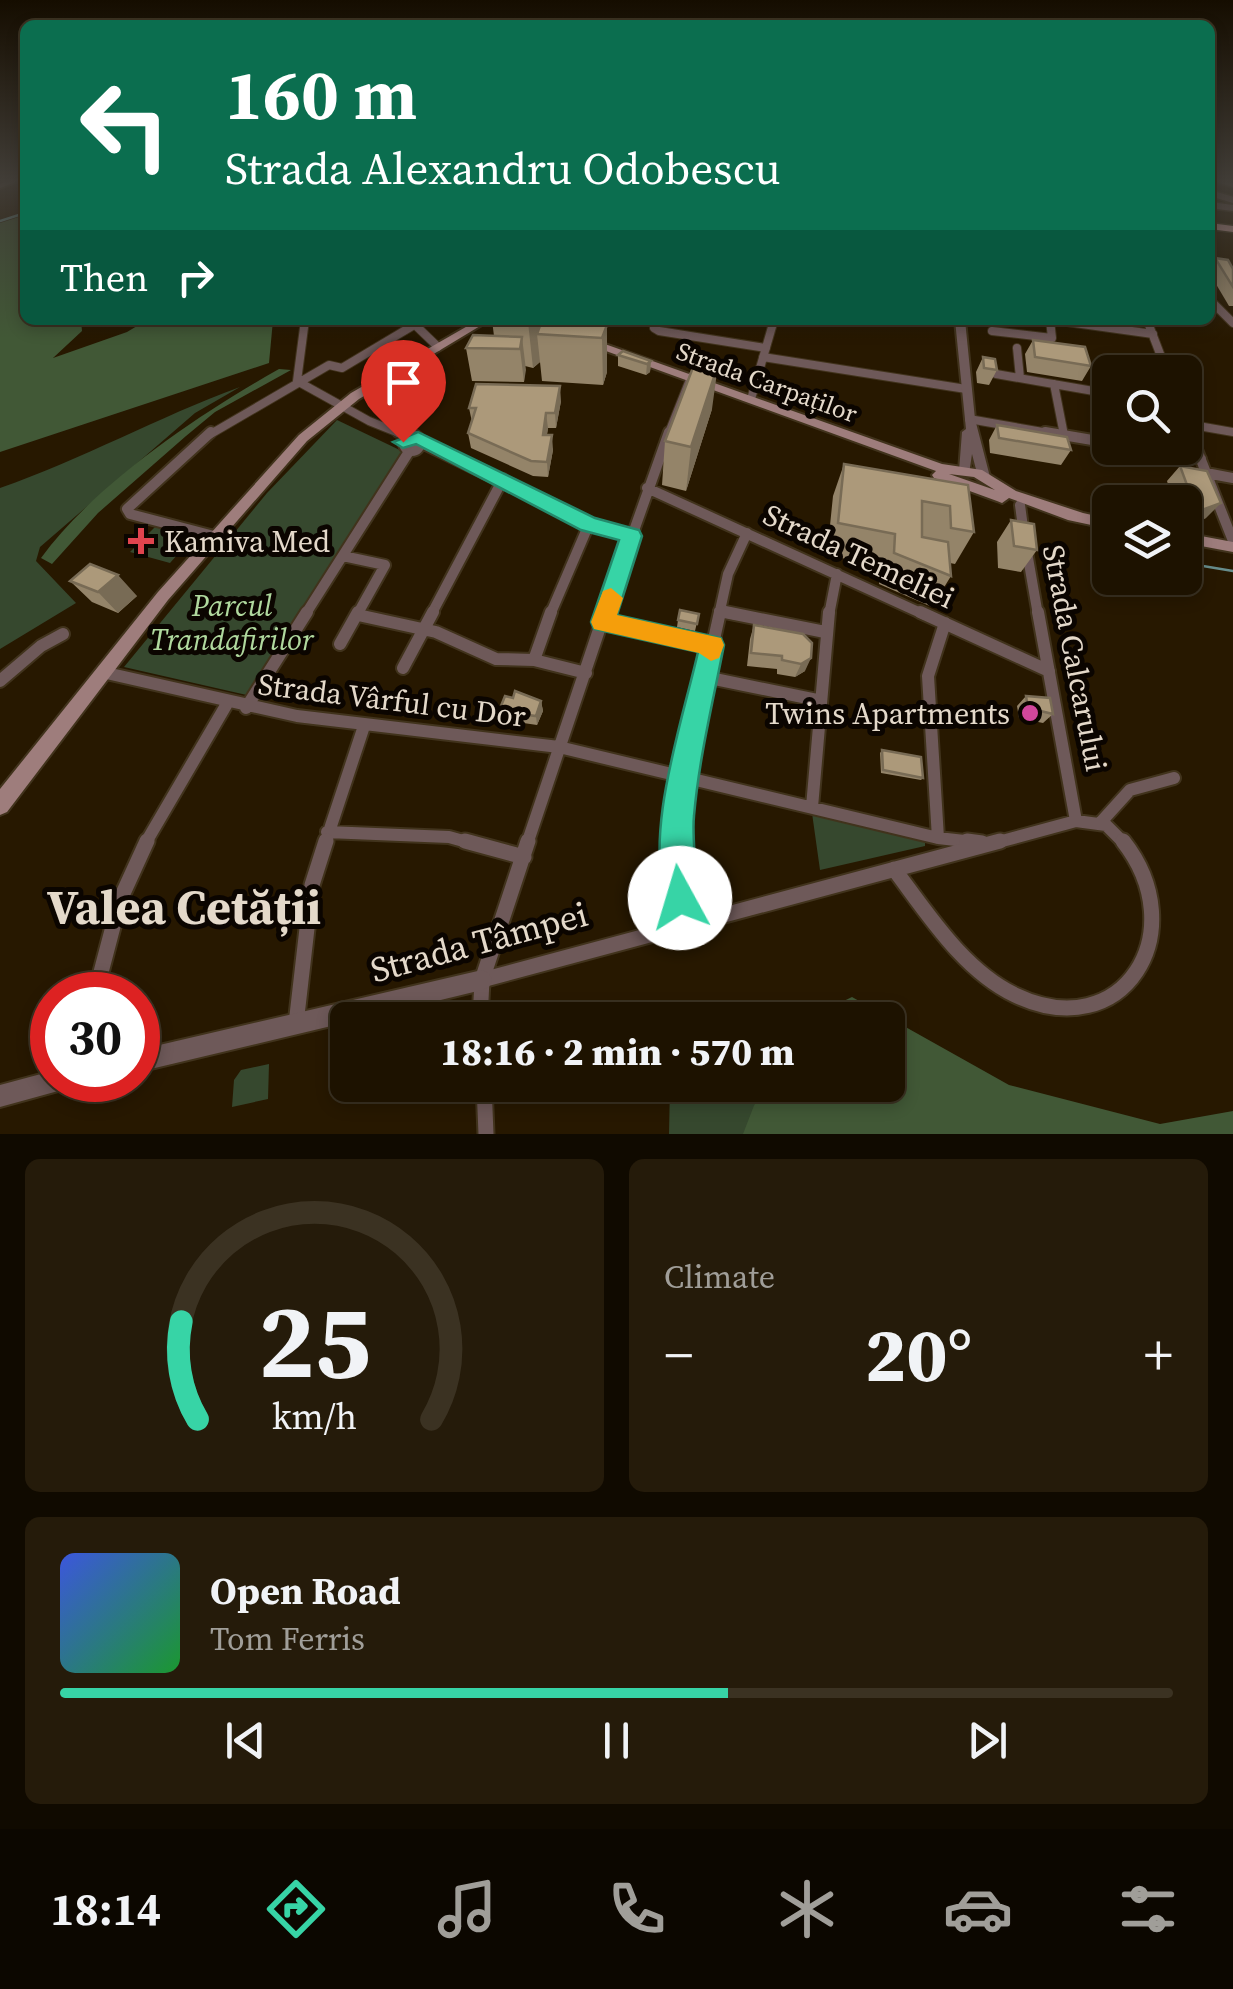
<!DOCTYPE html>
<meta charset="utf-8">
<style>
body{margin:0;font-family:"Source Serif 4",serif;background:#251b0a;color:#f1f3f6;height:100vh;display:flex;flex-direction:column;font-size:38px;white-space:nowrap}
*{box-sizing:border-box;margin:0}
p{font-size:32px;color:#a09e99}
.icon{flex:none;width:55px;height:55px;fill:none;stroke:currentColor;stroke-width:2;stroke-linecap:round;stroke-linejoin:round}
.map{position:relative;height:1134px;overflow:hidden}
.drawer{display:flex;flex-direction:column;gap:25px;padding:25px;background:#100a00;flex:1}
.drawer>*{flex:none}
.hud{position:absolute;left:20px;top:20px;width:1195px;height:305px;border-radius:15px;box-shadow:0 5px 15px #0003,0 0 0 2px #3b3222;background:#0b6e4f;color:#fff;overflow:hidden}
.controls{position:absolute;left:1092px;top:355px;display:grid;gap:20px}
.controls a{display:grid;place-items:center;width:110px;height:110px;border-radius:15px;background:#1d1200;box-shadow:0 5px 15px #0003,0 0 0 2px #3b3222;font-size:50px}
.speed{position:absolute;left:30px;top:972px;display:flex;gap:20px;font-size:50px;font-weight:700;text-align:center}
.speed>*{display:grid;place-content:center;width:130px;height:130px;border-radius:50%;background:#1d1200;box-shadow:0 5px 15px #0003,0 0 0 2px #3b3222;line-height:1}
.speed .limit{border:15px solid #d22;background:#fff;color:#111}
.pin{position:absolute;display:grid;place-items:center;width:85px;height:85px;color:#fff;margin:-102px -42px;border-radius:50% 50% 50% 0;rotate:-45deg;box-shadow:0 0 10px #0007}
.pin .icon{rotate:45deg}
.me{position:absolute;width:110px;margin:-55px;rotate:354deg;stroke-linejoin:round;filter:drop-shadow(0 0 8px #0008)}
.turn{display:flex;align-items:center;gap:35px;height:210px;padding:0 40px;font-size:45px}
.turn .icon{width:130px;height:130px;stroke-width:2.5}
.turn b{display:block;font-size:70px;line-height:85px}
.then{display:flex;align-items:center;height:95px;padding:0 40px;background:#0003;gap:20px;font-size:38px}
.big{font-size:75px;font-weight:800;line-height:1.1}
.drawer .card{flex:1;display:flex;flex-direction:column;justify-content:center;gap:15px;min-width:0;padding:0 35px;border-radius:15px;background:#251b0a}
.drawer .dial{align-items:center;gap:0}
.dial svg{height:260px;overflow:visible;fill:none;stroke:#3b3222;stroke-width:7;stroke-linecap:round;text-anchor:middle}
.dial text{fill:#f1f3f6;stroke:none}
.song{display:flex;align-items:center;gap:30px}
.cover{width:120px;height:120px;border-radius:15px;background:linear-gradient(135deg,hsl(230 70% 55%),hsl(130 70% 35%))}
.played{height:10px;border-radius:5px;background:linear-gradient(90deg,#37d4a6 60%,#3b3222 60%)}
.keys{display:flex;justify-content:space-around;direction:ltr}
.heat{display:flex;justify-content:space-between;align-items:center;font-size:55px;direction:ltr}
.drawer .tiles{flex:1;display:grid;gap:25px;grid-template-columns:1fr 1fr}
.card:last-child{grid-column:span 2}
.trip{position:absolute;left:330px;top:1002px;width:575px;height:100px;border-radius:15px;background:#1d1200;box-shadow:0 5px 15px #0003,0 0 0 2px #3b3222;font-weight:800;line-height:100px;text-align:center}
.tabs{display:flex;height:160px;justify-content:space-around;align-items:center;background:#0c0700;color:#a09e99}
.tabs .icon{width:70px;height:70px}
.tabs .selected{color:#37d4a6}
.tabs b{font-size:45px;color:#f1f3f6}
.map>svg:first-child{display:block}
</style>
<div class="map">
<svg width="1233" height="1134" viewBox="0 0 1233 1134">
<rect width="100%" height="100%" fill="#271800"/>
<path fill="#36482e" d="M240,387L195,413L40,547L36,561L76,603L0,649V488C83,459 158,417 240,387Z
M337,420L406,453L251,696L124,667L267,493Z
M155,527L192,537H193L170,563L130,552Z
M812,813L925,839V846L820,870Z
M269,1064L268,1099L232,1107L234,1080L241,1070Z
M670,1085H760L747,1134H669Z"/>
<path fill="#415836" d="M25,215V320H81L82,331L53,358L127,332L147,320H273L269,363L0,452V223Z
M279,369L291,370L215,412L186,436L98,513L52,564L41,558C95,484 199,414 279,369Z
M852,997L1009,1085L1160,1124L1233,1111V1134H743L762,1085H888V1020H804Z"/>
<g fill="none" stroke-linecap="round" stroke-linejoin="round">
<path stroke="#678d8c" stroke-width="2.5" d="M0,221L25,213
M1185,563L1233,571"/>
<g stroke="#41331c" stroke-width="9">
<path id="minor-far4" d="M1220,180L1233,184
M1210,193L1233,200
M1210,205L1233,208"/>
</g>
<g stroke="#41331c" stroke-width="10">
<path id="minor-far3" d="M1210,300L1233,323
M305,320L297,381L369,421L404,435
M410,320L438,347
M657,320L654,328L659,331L766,348
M1053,320L1153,334
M1147,320L1167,372
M992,331L1052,338L1050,320
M1017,348L1020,378
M763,357L966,389
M996,374L1105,393
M1054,384L1064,435
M751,399L774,320
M1185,418L1191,435
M969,419L1060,435
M1187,424L1233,432
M209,435L329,365L342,368L414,325
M668,435L691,377"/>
</g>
<g stroke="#41331c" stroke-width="14">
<path id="minor-far2" d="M211,432L127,509L130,514L214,536
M398,432L411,437
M1045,432L1110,443
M1190,432L1233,541
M404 443a8 8 0 1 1 16 0a8 8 0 1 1-16 0Z
M422,443L589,524L631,536
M1135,448L1201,459
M1206,473L1233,478
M647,488L925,615
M1020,505L1024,535
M1027,552L1038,615
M343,556L385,565L357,615
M719,611L737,615
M305,615L410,450
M431,615L503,479
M550,615L589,524
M604,615L669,432
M719,615L728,574L747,533
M829,615L837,574"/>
</g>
<g stroke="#41331c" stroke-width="16">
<path id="minor-far1" d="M551,612L534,660L586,673
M725,612L825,632
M920,612L1049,671
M358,615L436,632L496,659L534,660
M603,622L712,645
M340,644L358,612
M403,668L433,612
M102,672L297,716L559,747L938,838L982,843
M705,677L817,700
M0,681L41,646L63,634
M246,708L307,612
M812,807L829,612
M1076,821L1106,825L1125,844
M1101,822L1130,790L1174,778
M327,832L449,837L474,844
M938,838L928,676L945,623
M145,844L228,702
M325,844L364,726
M527,844L605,612
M675,844L683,780L720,612
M991,844L1076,821L1038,612"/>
</g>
<g stroke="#41331c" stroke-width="19">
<path id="minor" d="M465,841L524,857
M676,841L685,923
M967,841L982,843
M894,869C928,914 963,970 1015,995C1124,1047 1194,931 1123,841
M482,980L1000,841
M95,995L120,900L147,841
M480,1020L482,980L528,841
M296,1024L312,885L326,841
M484,1085L486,1134"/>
</g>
<g stroke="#41331c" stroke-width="4">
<path id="tertiary" d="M10,180H21L0,188V184Z
M955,320H965L975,419L990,477L984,481L978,477L972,454L969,474L965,475L959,471L962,432L966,429Z
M482,970L489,973L492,980L489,987L482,990L358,1020H348V1022L138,1072V1050Z
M52,1071V1080H72L69,1088L0,1107V1085Z"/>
</g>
<g stroke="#41331c" stroke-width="4">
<path id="secondary" d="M478,320H490L359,399L307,441L168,600L7,812L0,815V789L158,592L299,435L351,393Z
M588,338L942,464L982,470L1016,491L1083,513L1110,519V529L1068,520L1009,498L1002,503L997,501L934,478L932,475L936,471L584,343V339ZM949,474L974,477L995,490Z
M1185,533L1233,542V552L1185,543Z"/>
</g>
<g stroke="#41331c" stroke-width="3">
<path id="primary" d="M1210,223L1233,226V232L1210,229Z"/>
</g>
<use href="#minor-far4" stroke="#6e5959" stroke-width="6"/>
<use href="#minor-far3" stroke="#6e5959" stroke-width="8"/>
<use href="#minor-far2" stroke="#6e5959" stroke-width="10"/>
<use href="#minor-far1" stroke="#6e5959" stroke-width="12"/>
<use href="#minor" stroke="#6e5959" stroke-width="15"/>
<use href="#tertiary" fill="#6e5959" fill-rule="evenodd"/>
<use href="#secondary" fill="#9e7d7c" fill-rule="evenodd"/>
<use href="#primary" fill="#c39898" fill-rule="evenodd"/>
</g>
<path fill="#948469" d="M1215,258L1233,269V306H1229L1210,274V265Z
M492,320H540L541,323L542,320H566L567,322L607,325V372L603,385L542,381L540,362L533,368L525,366L524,382L472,381L466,348L494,336Z
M1033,340L1091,366L1082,381L1027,372L1025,354Z
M618,355L651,361L650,372L646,375L618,366Z
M983,357L997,370L989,385L977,383L976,372Z
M561,401L556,428H548L547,435L553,450L548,477L533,476L471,448L468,433L472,422L469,408Z
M712,409L686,491L662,485L665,441Z
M997,425L1071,450L1061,465L990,453L989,440Z
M844,464L968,485L974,532L955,564L950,563L951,576L932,607L879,584L880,566L827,555L833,496Z
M1180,466L1206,518L1188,525H1185V502H1136L1146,490L1171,494L1167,481Z
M1011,520L1037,550L1021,572L998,568L997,542Z
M1109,540L1110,541V567L1099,563L1103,548Z
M1137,578H1159L1153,584Z
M70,581L137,596L118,613L92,602Z
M699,614L695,631L677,627L678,620Z
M754,625L803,634L805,671L795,677L777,674V669L747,666L750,639Z
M1026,696L1053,714L1043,723L1019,718L1017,706Z
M541,701L543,711L537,725L502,720L499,711Z
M882,750L923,778L921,780L881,773L880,753Z"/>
<path fill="#786b55" d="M530,320H540L542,334H537L540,362L533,368L528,322Z
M607,325V372L603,385L602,338Z
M522,337L526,370L524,382L520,349Z
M651,361L650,372L646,375L647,364Z
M718,365L712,409L686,491L691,447Z
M560,386L561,401L556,428L555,413Z
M546,413L548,428L544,450L543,435Z
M552,435L553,450L548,477L547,462Z
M1221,503L1206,518L1188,525L1202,510Z
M118,575L137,596L118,613L98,592Z
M811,658L805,671L795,677L801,664Z
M541,701L543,711L537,725L536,716Z"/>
<path fill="#ac997a" stroke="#786b55" stroke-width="2.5" d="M1215,258L1228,260L1233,269V287Z
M542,320H565V322L607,325L602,338L537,334Z
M473,335L522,337L520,349L466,348Z
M1033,340L1085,347L1091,366L1035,357Z
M623,351L651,361L647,364L618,355Z
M983,357L995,359L997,370L984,368Z
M695,362L718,365L691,447L665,441Z
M476,384L560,386L555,413H546L543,435H552L547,462L531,461L468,433L476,408H469Z
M997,425L1067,437L1071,450L999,438Z
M844,464L968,485L974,532L951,528L950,506L922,501V537L948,542L951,576L894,553L895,534L838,523Z
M1180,466L1207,471L1221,503L1202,510L1185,508V502H1151L1146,490L1191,496Z
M1011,520L1034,524L1037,550L1014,546Z
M1109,540L1110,541V558L1105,556Z
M90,564L118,575L98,592L70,581Z
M680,610L699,614L697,624L678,620Z
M754,625L803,634L812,643L811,658L801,664L782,660V656L751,653Z
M515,691L541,701L536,716L499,711L505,696L513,698Z
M1026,696L1050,698L1053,714L1028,708Z
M882,750L921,757L923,778L883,770Z"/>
<linearGradient id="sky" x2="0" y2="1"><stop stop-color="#150d00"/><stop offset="0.53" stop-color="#413d37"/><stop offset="1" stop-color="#413d37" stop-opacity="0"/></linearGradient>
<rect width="1233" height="339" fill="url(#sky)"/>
<path fill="#37d4a6" stroke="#248a6c" stroke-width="2.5" d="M418,432L595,518L639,530L642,536L617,615L721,638L724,645C713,702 699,758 694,816C691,843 701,887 692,909L680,914L669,909C641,840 682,723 698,652L594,629L591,622L619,540L581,530L416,444L403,448L393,442Z"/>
<path fill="#f59e0b" d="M611,588L623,598L617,615L721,638L724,645L719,658L711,661L699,653L594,629L591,622L603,591Z"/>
<path fill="#e0444e" stroke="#0b0500" stroke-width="4" d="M136 526h10v10h10v10h-10v10h-10v-10h-10v-10h10z"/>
<circle fill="#d1479c" stroke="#0b0500" stroke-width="4" cx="1030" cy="713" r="10"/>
<g text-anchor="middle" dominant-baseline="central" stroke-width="10" stroke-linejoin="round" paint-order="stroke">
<g font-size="25" fill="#e4d9ca" stroke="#0b0500">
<text transform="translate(767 382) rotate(20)">Strada Carpaților</text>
</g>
<g font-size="30" fill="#e4d9ca" stroke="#0b0500" text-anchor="start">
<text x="164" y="541">Kamiva Med</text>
<text x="1010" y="713" text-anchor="end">Twins Apartments</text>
</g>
<g font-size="30" fill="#e4d9ca" stroke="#0b0500">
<text transform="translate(859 556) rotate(25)">Strada Temeliei</text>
<text transform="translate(1075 658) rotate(79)">Strada Calcarului</text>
<text transform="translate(392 700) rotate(7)">Strada Vârful cu Dor</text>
</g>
<g font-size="30" font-style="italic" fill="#b0d99e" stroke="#0b0500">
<text x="232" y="605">Parcul<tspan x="232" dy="34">Trandafirilor</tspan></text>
</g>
<g font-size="35" fill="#e4d9ca" stroke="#0b0500">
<text transform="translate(479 942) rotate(-15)">Strada Tâmpei</text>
</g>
<g font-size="48" font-weight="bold" fill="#e4d9ca" stroke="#0b0500">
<text x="184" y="907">Valea Cetății</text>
</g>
</g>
</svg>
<div class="controls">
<a><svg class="icon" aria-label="search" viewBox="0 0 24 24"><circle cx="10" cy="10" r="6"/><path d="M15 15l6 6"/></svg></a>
<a><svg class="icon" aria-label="layers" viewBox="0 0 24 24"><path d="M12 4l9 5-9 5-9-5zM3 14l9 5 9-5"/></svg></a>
</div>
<div class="speed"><div class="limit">30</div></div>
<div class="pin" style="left:403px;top:442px;background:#d93025"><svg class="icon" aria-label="arrive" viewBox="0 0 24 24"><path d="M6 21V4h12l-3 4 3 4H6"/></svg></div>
<svg class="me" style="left:680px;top:898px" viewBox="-20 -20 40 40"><circle r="19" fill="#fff"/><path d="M0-13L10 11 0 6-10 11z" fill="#37d4a6"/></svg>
<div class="trip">18:16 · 2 min · 570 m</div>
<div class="hud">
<div class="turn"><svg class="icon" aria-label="left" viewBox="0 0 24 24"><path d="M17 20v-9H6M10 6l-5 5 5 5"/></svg><div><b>160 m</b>Strada Alexandru Odobescu</div></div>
<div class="then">Then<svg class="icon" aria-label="right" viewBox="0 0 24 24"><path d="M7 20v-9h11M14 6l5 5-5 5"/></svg></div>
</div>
</div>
<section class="drawer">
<div class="tiles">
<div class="card dial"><svg viewBox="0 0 100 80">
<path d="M14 69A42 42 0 1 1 86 69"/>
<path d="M14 69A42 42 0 0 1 9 39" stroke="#37d4a6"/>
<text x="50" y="56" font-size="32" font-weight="700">25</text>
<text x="50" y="72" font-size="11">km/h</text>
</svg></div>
<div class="card"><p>Climate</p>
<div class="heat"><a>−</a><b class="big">20°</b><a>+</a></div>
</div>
<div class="card">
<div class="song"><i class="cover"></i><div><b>Open Road</b><p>Tom Ferris</p></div></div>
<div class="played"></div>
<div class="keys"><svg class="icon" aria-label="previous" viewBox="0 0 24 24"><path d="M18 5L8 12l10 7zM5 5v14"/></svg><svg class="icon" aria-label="pause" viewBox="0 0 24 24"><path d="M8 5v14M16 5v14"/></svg><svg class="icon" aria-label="next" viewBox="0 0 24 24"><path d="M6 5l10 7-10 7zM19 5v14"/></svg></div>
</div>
</div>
</section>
<nav class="tabs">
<b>18:14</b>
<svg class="icon selected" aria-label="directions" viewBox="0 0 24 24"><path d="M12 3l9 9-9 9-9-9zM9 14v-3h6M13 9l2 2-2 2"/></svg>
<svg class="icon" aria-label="music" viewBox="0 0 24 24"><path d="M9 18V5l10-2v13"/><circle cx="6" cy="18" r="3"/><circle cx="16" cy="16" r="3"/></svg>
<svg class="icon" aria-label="phone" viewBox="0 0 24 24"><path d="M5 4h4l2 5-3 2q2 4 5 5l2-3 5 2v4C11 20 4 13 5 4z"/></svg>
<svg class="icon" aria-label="climate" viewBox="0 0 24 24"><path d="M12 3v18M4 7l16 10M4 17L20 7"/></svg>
<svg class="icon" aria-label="car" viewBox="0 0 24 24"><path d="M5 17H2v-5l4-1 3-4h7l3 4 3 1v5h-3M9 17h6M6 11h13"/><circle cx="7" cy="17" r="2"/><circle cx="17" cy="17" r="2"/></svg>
<svg class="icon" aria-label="filters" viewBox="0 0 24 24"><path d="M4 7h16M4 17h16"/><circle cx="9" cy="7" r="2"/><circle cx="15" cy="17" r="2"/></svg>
</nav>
